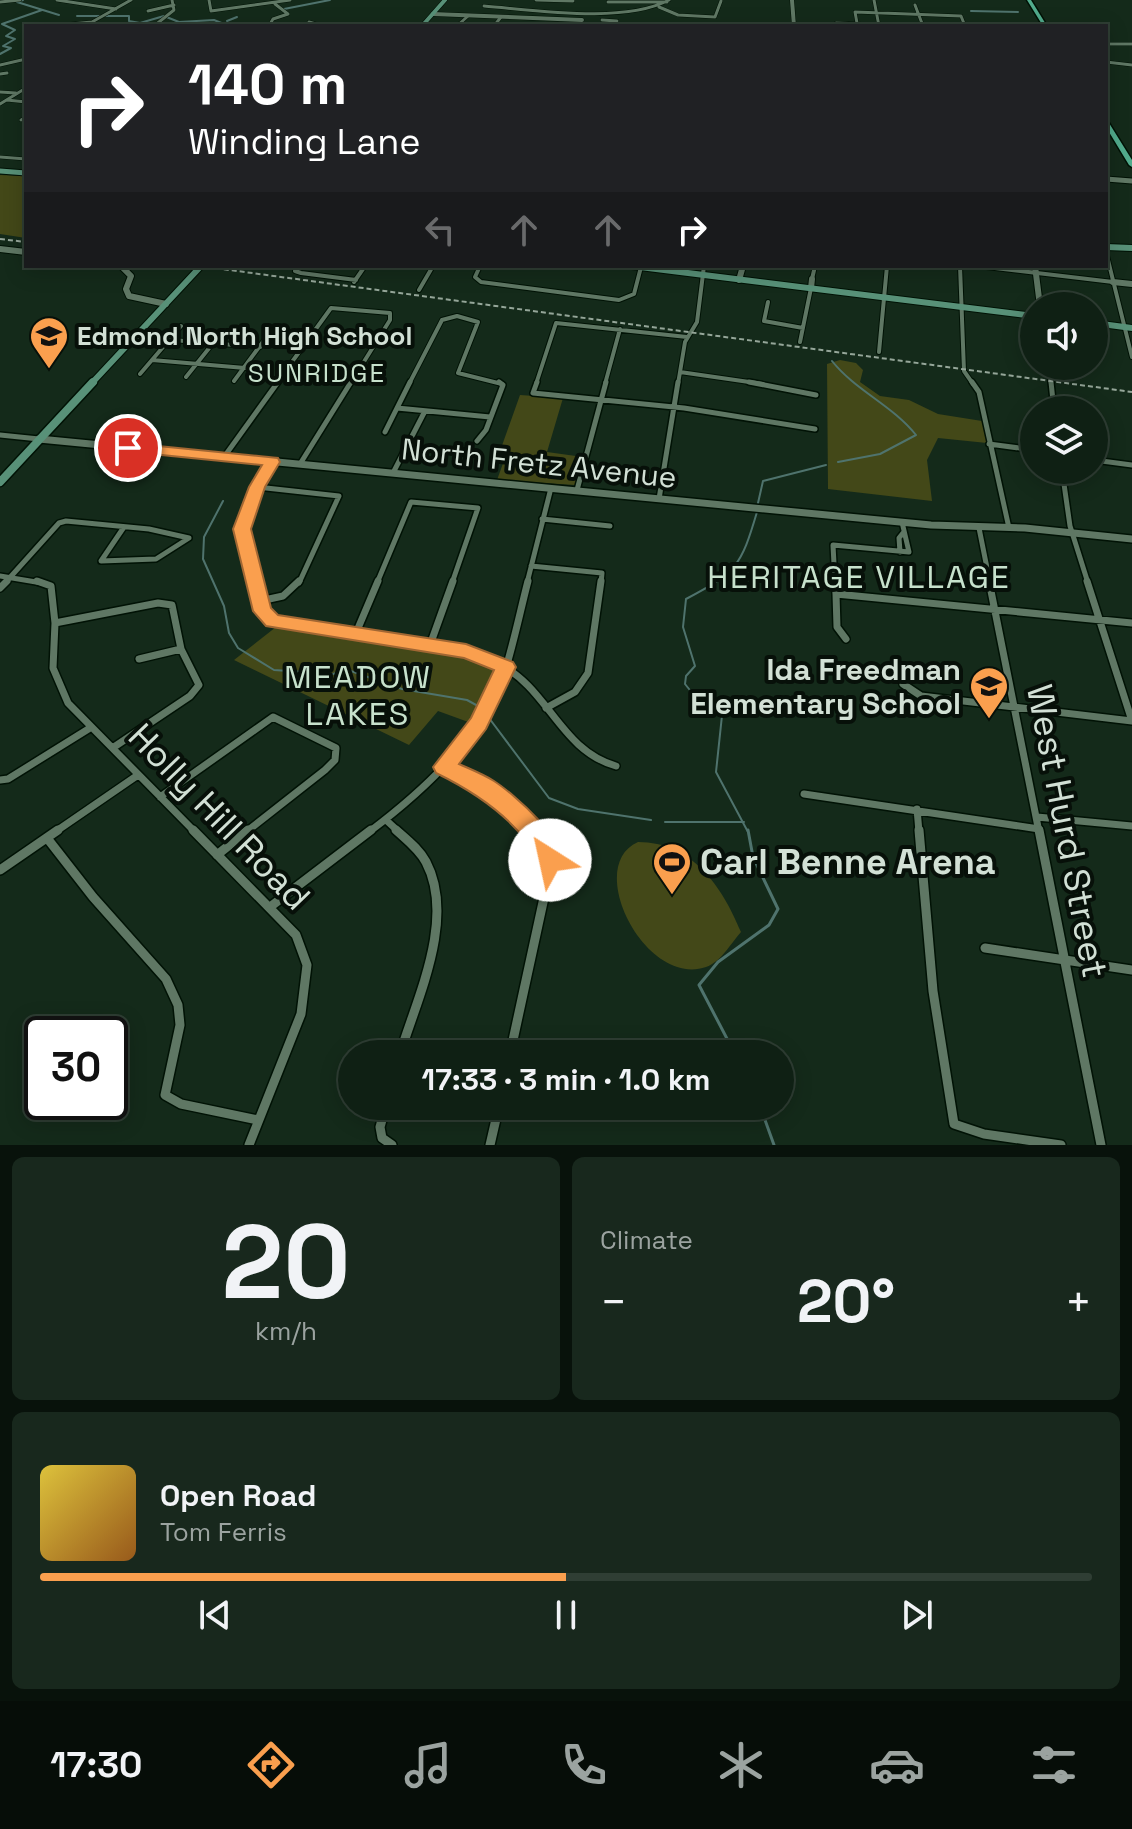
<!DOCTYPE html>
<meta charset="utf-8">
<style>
body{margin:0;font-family:"Space Grotesk",sans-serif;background:#18281d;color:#f1f3f6;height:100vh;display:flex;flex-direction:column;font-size:30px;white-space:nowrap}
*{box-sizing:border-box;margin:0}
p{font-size:26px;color:#9ba3a0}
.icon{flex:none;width:44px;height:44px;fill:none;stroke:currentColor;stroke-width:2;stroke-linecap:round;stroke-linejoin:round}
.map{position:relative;height:1145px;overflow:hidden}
.drawer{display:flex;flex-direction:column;gap:12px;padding:12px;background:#08120b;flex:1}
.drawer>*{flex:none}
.hud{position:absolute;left:24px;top:24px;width:1084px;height:244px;border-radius:0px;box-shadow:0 4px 20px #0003,0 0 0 2px #2f3e34;background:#202124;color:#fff;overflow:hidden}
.buttons{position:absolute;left:1020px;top:292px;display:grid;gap:16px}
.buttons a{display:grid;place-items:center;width:88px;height:88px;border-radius:50%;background:#0f2014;box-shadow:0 4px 20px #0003,0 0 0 2px #2f3e34;font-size:40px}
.speed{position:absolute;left:24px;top:1016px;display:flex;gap:16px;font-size:40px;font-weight:700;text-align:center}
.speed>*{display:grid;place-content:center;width:104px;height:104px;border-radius:50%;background:#0f2014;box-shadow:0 4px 20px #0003,0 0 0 2px #2f3e34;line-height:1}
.speed .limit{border:4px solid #111;border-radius:12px;background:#fff;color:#111}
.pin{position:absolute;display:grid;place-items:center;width:68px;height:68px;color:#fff;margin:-34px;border:4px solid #fff;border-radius:50%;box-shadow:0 2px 8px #0007}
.me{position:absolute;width:88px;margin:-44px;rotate:325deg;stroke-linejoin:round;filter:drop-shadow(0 0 6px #0008)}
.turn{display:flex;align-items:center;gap:28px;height:168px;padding:0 32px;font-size:36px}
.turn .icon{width:104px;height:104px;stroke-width:2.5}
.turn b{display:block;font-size:56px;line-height:68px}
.lanes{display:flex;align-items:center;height:76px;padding:0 32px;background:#0003;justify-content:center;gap:40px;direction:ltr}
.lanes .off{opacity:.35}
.big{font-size:60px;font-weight:700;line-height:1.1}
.drawer .widget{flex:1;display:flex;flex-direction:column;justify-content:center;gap:12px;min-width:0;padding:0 28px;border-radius:12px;background:#18281d}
.drawer .dial{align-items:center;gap:0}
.dial b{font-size:104px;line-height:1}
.song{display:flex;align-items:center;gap:24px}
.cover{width:96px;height:96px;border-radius:12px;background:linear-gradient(135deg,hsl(50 70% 55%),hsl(30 70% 35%))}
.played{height:8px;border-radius:4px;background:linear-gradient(90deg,#fa9f4e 50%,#2f3e34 50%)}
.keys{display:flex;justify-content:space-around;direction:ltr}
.heat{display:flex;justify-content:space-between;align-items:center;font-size:44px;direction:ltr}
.drawer .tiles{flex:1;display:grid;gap:12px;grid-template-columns:1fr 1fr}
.widget:last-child{grid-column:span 2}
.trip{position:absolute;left:338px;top:1040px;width:456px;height:80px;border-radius:40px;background:#0f2014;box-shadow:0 4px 20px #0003,0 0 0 2px #2f3e34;font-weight:700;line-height:80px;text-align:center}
.tab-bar{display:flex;height:128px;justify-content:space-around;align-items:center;background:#060d08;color:#9ba3a0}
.tab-bar .icon{width:56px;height:56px}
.tab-bar .selected{color:#fa9f4e}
.tab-bar b{font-size:36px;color:#f1f3f6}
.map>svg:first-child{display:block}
</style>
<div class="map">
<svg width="1132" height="1145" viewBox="0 0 1132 1145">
<rect width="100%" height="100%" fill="#142a1a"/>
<path fill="#434818" d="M0,175L26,176V238L0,234Z
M840,360L856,363L863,370L860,382L880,396L909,400L938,414L982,421L987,443L938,438L927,460L932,501L828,489L827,364Z
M520,395L563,398L547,452L583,457L575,485L497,480L506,455L499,454Z
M276,627L462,657L493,668L495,675L471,723L438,711L409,745L234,660Z
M638,842C692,842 722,886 741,932C731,943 721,962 706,967C646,988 583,866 638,842Z"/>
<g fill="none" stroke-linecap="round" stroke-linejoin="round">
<path stroke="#4f736d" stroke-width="2" d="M23,0L17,2L59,15
M284,9L330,0
M971,11L1018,12
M77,16H99
M105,16H129V21L140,23L164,16L179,22L214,20L229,26
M227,21L237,17
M0,54L11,48L3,46L15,39L6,36L15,30L2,24L42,10
M832,361C856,391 892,405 916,435L880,454L838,462
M223,501L204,537L203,559L224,606L229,633L238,648L274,670L333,674L348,670L402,689L467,700L478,706
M758,503L763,481L826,465
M489,718L549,798L578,809L651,820
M665,822H744
M748,832L716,772L723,706L693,694L685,684L686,676L695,666L683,627L686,599C737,572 741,566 757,512"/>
<path stroke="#4f736d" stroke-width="3" d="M735,1054L699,985L718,962L769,925L778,909L753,857L748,830
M760,1106L774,1145"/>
<g stroke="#011205" stroke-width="4">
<path id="minor-far4" d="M57,0L116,9
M209,0L211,11L290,0
M536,0L573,1
M874,0L879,26
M0,2L20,0
M608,2H667
M915,5L923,26
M484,6C535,10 624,24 669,0
M659,7L678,15L715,17L721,1
M148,11L174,5
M602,20L617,21
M309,22L323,26
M857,23L855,12L961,16L965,26
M561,25L576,26
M49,26L92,22L131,0
M126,26H150
M154,26L174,10L172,0
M269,26L273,19L288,14L275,4
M457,26L468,16
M494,26L501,17
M836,26V23L913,26
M1106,44H1132
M1106,62L1132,65
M0,65L26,59
M0,74L7,73
M0,92L16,93
M7,100L26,102
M0,104L26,88
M21,120L26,117
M0,157L26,159"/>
</g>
<g stroke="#011205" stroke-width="6">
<path id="minor-far3" d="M1106,252L1132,357
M297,266L295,271L301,273L356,280
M480,266L475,277L481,282L619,300L634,294L641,267
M960,266L964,371L973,384
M978,266L1113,282
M812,279L815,266
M354,282L365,266
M419,290L433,266
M768,302L764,321L803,328
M135,337L260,347
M800,342L811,288
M879,352L887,266
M152,360L245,368
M1049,366L1051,384
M680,372L763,384
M140,374L181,326
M186,377L222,332
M234,381L268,335
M276,384L331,308L390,313V320L350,384
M409,384L442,320L457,316L478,322L458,373L502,384
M536,384L556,323L687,337
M605,384L620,329
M678,384L685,342L697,322L704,266"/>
</g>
<g stroke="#011205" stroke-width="8">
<path id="minor-far2" d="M537,382L533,393L684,408L815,429
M749,382L816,395
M972,382L979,392L1009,528
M1051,382L1054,410
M397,408L490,417
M385,432L410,382
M0,435L39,439
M477,441L486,430L503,385L499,382
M989,444L1034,450
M224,457L278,382
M1094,460L1132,465
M300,464L351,382
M1062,470L1070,526L1088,583
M393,473L425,411
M257,487L339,496L299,583
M577,490L606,382
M659,499L678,382
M542,519L610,526
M979,528L990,583
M900,552L899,538L903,533
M531,566L602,573L601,583
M0,576L42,583
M5,583L59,523L66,521L149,529L189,538L156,559L101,561L124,527
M256,583C237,525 240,514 272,462
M377,583L411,502L478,508L452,583
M527,583L551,488
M835,583L833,545L909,552L902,522"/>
</g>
<g stroke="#011205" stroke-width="10">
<path id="minor-far1" d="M37,581L51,586L55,623L53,668L68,703L195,832
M255,581L267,618C317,633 372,637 423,645C449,649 475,652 499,664C549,689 560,750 616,766
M835,581L836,594
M989,581L1039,832
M0,588L7,581
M260,601L283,596L299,581
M55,623L158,603L172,605L181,649L199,685L190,696L114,747
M356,633L378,581
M846,639L837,627L836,594L1132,623
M430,645L453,581
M139,659L181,649
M903,684L921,696L1132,721L1087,581
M546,708L575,692L588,673L601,581
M444,767L486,787L532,832
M0,780L8,779L90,728
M804,794L1039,829
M160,797L273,717L336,748L335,760L325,770L246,832
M917,809L919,832
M1037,817L1132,826
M386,820L399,832
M55,832L138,775
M369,832C426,789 484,736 507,664C515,637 521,608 528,581"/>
</g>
<g stroke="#011205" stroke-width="12">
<path id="minor" d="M193,830L296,935L307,965L301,1014L249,1145
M396,830C407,840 419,849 426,862C456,919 417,998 400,1054
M919,830L933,991L954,1124L984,1134L1061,1145
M1039,830L1101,1145
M47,838L93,897L166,979L178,1005L180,1025L165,1095L181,1104L258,1120
M217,855L248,830
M0,870L58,830
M270,907L371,830
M985,948L1132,970
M510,1054L545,893L549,849L530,830
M386,1106L380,1127L382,1138L392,1145
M490,1145L499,1106"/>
</g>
<g stroke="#011205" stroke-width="5">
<path id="tertiary-far3" d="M792,0L794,26
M433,14L582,20"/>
</g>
<g stroke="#011205" stroke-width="7">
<path id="tertiary-far2" d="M1106,179L1132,181"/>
</g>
<g stroke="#011205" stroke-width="8">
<path id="tertiary-far1" d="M0,249L26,252
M121,266L131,276L126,289L129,296L166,304
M1035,266L1040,306
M739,280L743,266
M1113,282L1132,284
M811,288L812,279"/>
</g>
<g stroke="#011205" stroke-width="10">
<path id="tertiary" d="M39,439L931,525L1025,528L1132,539"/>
</g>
<g stroke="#011205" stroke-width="5">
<path id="secondary-far3" d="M422,26L445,0"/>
</g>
<g stroke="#011205" stroke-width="7">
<path id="secondary-far2" d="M0,171L26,173"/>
</g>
<g stroke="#011205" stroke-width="8">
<path id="secondary-far1" d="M1106,247L1132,248
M632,266L1034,316
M1094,323L1132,328
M91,384L201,266"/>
</g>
<g stroke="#011205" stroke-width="11">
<path id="secondary" d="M0,482L93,382"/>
</g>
<g stroke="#011205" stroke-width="3">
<path id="primary" d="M1027,0H1031L1047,26H1043Z
M1106,121L1109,123L1132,160V167L1129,165L1106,127Z"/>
</g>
<use href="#minor-far4" stroke="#5f7764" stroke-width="3"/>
<use href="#minor-far3" stroke="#5f7764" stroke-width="4"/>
<use href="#minor-far2" stroke="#5f7764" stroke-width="5"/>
<use href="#minor-far1" stroke="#5f7764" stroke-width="7"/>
<use href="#minor" stroke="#5f7764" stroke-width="9"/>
<use href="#tertiary-far3" stroke="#5f7764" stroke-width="4"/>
<use href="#tertiary-far2" stroke="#5f7764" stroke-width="5"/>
<use href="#tertiary-far1" stroke="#5f7764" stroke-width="6"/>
<use href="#tertiary" stroke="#5f7764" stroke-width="7"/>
<use href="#secondary-far3" stroke="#589178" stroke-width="4"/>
<use href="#secondary-far2" stroke="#589178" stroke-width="5"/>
<use href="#secondary-far1" stroke="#589178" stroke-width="6"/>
<use href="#secondary" stroke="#589178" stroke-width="8"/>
<use href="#primary" fill="#51ab8c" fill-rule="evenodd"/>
<path stroke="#95a699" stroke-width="2" stroke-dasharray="5 3" stroke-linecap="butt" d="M0,239L26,242
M200,266L1132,392"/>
</g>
<path fill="#fa9f4e" stroke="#a26733" stroke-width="2" d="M128,443L278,458L280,462L265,487L251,529L271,608L278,615L466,644L513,662L516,667L486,729L459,764C470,769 483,774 494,781C514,794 570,842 559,867L550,870L542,867C522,823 479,794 436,773L433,767L471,718L494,670L464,658L266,626L253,611L233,529L249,487L262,465L122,451V444Z"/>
<defs>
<g id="school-pin" transform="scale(2)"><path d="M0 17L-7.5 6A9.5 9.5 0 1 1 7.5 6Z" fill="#fa9f4e" stroke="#071009"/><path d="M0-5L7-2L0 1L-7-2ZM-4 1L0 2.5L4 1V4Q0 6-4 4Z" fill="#111"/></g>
<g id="stadium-pin" transform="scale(2)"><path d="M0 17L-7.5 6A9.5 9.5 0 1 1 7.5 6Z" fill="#fa9f4e" stroke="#071009"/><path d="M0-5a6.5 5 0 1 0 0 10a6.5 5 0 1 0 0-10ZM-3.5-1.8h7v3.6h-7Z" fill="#111"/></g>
</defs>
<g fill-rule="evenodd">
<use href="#school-pin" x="49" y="336"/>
<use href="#school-pin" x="989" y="686"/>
<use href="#stadium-pin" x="672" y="862"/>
</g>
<g text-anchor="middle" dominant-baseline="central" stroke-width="8" stroke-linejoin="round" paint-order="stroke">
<g font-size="26" font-weight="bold" fill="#d2e0d5" stroke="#071009" text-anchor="start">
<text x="77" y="336">Edmond North High School</text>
</g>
<g font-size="26" letter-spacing="2" fill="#c7e1cc" stroke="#071009">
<text x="317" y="373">SUNRIDGE</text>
</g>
<g font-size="30" fill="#d2e0d5" stroke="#071009">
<text transform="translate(539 463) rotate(6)">North Fretz Avenue</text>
</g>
<g font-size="30" font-weight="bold" fill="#d2e0d5" stroke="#071009" text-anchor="end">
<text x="961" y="669">Ida Freedman<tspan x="961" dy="34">Elementary School</tspan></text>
</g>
<g font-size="32" letter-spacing="2" fill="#c7e1cc" stroke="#071009">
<text x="859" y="577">HERITAGE VILLAGE</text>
<text x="358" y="677">MEADOW<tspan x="358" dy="37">LAKES</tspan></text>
</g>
<g font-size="36" fill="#d2e0d5" stroke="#071009">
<text transform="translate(219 817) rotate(46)">Holly Hill Road</text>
<text transform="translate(1067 831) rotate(79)">West Hurd Street</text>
</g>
<g font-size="36" font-weight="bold" fill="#d2e0d5" stroke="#071009" text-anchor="start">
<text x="700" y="862">Carl Benne Arena</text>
</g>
</g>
</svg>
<div class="buttons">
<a><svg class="icon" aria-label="sound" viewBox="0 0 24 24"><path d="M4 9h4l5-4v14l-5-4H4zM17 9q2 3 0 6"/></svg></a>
<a><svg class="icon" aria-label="layers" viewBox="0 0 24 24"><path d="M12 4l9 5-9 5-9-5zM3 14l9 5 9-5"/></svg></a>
</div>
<div class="speed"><div class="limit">30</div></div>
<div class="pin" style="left:128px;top:448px;background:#d93025"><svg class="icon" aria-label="arrive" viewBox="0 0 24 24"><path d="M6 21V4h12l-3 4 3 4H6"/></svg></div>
<svg class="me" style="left:550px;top:860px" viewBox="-20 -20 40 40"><circle r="19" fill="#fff"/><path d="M0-13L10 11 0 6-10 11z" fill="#fa9f4e"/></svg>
<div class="trip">17:33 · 3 min · 1.0 km</div>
<div class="hud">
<div class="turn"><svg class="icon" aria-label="right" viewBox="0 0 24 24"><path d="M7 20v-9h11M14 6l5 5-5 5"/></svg><div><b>140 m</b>Winding Lane</div></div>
<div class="lanes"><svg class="icon off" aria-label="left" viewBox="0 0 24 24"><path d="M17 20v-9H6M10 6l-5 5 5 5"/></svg><svg class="icon off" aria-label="ahead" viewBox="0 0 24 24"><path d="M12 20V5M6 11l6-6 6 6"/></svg><svg class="icon off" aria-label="ahead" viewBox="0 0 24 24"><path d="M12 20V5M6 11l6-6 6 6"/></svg><svg class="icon" aria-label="right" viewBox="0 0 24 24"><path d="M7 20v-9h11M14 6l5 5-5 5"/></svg></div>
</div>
</div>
<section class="drawer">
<div class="tiles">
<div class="widget dial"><b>20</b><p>km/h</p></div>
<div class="widget"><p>Climate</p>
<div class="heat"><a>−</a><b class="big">20°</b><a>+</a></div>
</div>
<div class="widget">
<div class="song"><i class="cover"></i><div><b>Open Road</b><p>Tom Ferris</p></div></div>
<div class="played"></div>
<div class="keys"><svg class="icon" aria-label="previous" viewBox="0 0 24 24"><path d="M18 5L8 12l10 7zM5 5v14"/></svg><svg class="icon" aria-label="pause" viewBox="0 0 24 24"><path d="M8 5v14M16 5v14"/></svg><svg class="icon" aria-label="next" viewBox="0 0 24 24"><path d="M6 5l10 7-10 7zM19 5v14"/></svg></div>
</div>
</div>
</section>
<nav class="tab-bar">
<b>17:30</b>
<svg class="icon selected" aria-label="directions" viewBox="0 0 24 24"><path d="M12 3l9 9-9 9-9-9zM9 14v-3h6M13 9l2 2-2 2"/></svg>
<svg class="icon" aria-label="music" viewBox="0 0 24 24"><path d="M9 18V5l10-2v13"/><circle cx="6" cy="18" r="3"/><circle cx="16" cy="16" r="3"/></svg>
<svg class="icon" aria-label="phone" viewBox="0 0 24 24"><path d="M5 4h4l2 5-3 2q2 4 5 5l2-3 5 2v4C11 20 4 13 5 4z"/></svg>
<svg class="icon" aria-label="climate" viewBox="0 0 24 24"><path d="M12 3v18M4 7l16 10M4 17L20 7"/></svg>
<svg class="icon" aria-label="car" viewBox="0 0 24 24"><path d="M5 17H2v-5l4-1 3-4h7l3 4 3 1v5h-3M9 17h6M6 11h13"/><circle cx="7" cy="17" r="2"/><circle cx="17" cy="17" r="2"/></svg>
<svg class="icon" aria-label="filters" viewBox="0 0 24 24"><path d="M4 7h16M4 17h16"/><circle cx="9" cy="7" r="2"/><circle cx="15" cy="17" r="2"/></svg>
</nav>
